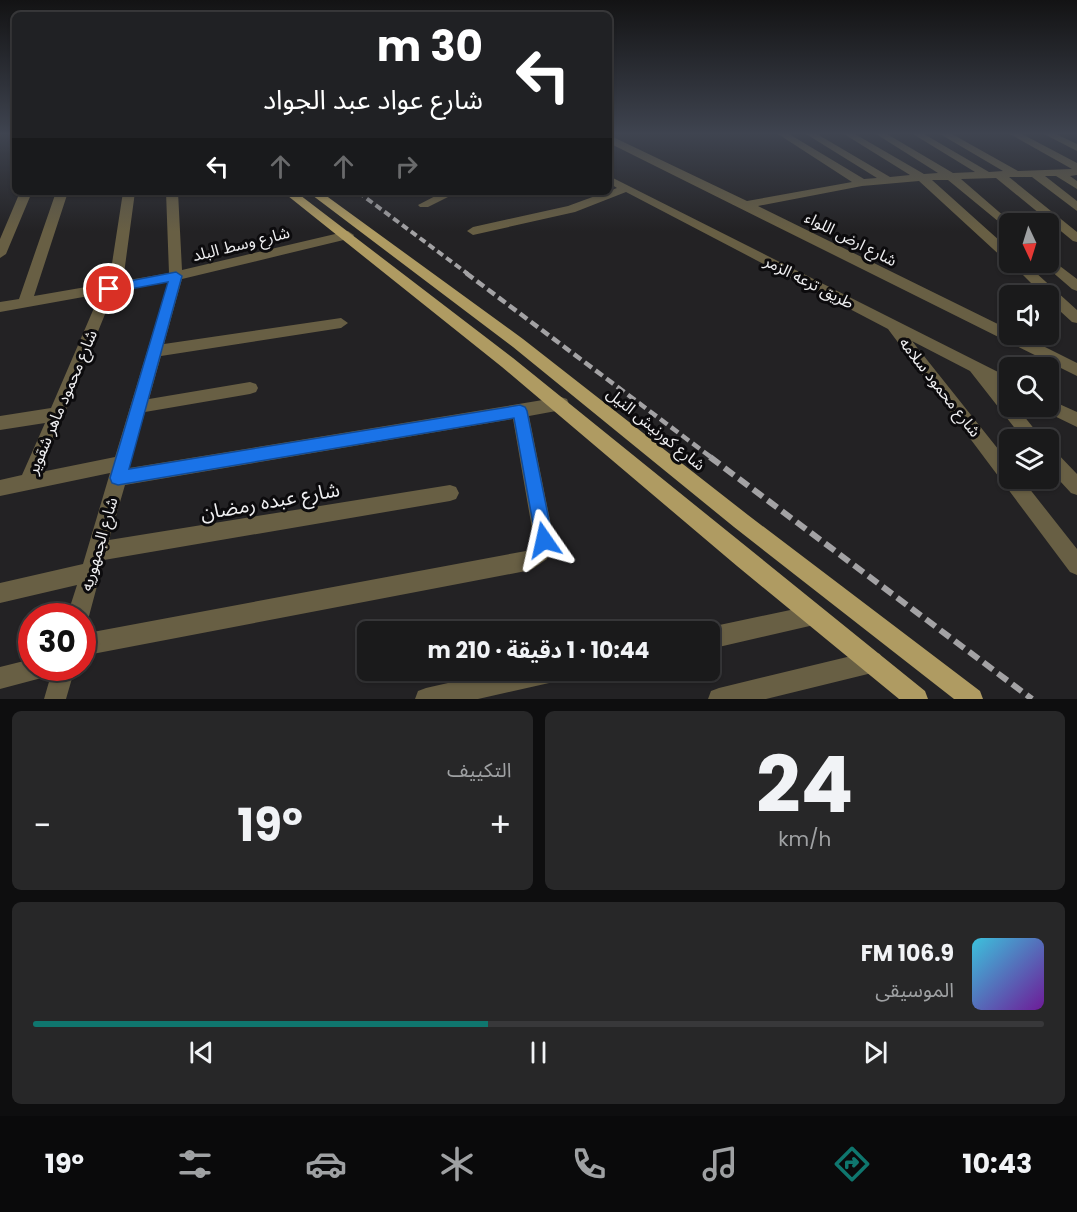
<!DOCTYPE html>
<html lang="ar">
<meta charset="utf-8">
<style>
body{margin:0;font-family:Poppins,"Noto Sans Arabic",sans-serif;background:#272728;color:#f1f3f6;direction:rtl;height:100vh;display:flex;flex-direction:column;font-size:22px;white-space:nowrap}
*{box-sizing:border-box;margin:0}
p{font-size:20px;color:#9fa1a3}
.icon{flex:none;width:33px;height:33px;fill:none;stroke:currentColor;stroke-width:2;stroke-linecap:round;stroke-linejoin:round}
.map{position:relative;height:699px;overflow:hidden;direction:ltr}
.panel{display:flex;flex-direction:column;gap:12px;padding:12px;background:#0e0e0f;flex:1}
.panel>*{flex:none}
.banner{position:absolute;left:12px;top:12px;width:600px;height:183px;border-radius:9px;box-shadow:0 2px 4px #0004,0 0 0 2px #38383a;direction:rtl;background:#202124;color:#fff;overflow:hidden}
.needle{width:39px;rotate:176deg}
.tools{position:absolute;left:999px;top:213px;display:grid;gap:12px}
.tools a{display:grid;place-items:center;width:60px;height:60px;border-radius:9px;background:#1a1a1b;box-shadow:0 2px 4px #0004,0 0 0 2px #38383a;font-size:30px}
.speed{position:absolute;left:18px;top:603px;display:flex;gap:12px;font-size:30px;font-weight:700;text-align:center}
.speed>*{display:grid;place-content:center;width:78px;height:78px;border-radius:50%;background:#1a1a1b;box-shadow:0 2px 4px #0004,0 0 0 2px #38383a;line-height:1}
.speed .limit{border:9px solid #d22;background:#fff;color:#111}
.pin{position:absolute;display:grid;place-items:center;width:51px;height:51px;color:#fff;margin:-26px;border:3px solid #fff;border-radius:50%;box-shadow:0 2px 6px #0007}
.me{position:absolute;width:66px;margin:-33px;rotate:349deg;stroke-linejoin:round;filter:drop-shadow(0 0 4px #0008)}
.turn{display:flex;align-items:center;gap:21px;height:126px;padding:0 30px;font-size:27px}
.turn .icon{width:78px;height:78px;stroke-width:2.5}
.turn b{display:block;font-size:42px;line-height:51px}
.lanes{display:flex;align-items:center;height:57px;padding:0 30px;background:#0003;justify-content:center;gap:30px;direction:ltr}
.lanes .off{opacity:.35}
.big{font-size:45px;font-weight:700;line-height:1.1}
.panel .card{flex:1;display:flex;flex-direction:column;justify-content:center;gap:9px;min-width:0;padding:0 21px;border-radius:9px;background:#272728}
.panel .dial{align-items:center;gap:0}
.dial b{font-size:78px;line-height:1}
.song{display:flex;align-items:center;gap:18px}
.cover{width:72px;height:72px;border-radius:9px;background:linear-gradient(135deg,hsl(190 70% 55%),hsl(280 70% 35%))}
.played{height:6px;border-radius:3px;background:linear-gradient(90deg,#0f766e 45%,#38383a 45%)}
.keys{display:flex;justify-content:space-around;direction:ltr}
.heat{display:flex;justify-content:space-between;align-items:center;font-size:33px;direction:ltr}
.panel .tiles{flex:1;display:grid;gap:12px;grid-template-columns:1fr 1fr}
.card:last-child{grid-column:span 2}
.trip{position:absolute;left:357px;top:621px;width:363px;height:60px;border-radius:9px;background:#1a1a1b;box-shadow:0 2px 4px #0004,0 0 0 2px #38383a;font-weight:700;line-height:60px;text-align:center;direction:rtl}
.tabs{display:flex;height:96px;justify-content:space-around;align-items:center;background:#0a0a0b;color:#9fa1a3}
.tabs .icon{width:42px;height:42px}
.tabs .on{color:#0f766e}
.tabs b{font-size:27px;color:#f1f3f6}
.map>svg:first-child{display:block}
</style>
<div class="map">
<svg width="1077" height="699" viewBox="0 0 1077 699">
<rect width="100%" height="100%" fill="#232224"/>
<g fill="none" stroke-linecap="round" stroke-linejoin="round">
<path fill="#685f44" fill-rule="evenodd" d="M778,134H789L864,179L877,178L806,134H817L890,177L910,175L844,134H855L924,174L938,173L876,134H887L953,173L975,172L913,134H924L989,172L1003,171L940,134H952L1018,171L1072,169L1010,134H1022L1077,163V175L1070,176L1077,181V189L1056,176H1045L1077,201V211L1032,177H1009L1077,232V242L1073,241L996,178L961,179L1013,224H1010V231L948,180H932L1010,250V261L1005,260L919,181L862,186L758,206L1010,330V334H1019L1077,363V376L609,143V136L613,137L747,201L852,182Z
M1044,134H1056L1077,144V151Z
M609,176L1010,378V391L999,386L1010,399V406H1016L1043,440H1024L970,371L912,341L1010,464V478H1021L1077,549V575L1070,572L888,329L626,192L575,212L473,235L467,231L473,227L568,206L617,188L609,183Z
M20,192H32L6,254L0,258V239Z
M56,192H68L34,296L109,283L123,192H135L123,281L169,273L166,192H178L182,270L348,231L354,235L352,238L182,279L164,344L341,318L348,323L341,328L161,356L149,399L250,382L256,384L258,388L256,392L250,394L145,412L129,468L561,397L567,399L569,404L567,409L529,416L554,540L547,559L531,570L82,656V634L526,551L532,546L534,540L513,419L125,485L109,540L450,485L456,487L459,493L456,499L450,501L104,560L89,616L82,625V616H67L77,585L0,603V583L83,564L110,473L0,496V480L22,475L45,423L0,430V416L51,408L100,294L0,312V302L19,299ZM168,282L115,457L41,472L114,292Z
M443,192H458L428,207H420L418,205Z
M1048,257L1077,279V291L1072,289L1043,264L1048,262Z
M1010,262H1024L1077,310V323L1072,322L1048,300V296H1044Z
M1048,399L1077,412V427L1042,410L1041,406H1048Z
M1048,448L1054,450L1077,474V495L1071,493L1048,468Z
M814,605L821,608L824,615L821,622L814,625L710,649V632H702L710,627Z
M872,651L880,654L883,662L880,670L872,673L766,699H708L711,691L719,688Z
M32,659V668H52L49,676L0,689V667Z
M53,668H75L66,699H44Z
M505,670H569L566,678L558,681L478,699H415L418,691L426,688Z"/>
<path fill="#af9b62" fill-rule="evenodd" d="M283,192H296L513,358L925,691L928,699H899L737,566L502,367Z
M308,192H321L523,339L748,515L980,691L983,699H954L734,527L513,347Z"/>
<path stroke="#a3a2a4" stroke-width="4" stroke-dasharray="7 4" stroke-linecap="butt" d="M358,192L468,274"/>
<path stroke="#a3a2a4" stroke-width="4.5" stroke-dasharray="9 4.5" stroke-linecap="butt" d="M466,273L712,458"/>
<path stroke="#a3a2a4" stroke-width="6" stroke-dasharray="12 6" stroke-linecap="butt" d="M710,457L1032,699"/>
</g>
<linearGradient id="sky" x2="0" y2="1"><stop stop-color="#131314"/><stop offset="0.58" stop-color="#3f4450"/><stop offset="1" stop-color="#3f4450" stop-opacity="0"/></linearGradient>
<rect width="1077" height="231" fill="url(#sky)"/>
<path fill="#1a73e8" stroke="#114b97" stroke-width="1.5" d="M176,272L182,276L129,469L520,405L525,407L527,411L553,540L551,545L544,548L538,545L536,540L514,418L118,485L112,483L110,478L168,282L109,293L103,289L109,285Z"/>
<g text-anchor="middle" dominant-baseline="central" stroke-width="6" stroke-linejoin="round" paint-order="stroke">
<g font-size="16" fill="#efeff1" stroke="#0c0b0d">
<text transform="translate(851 239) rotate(27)">شارع ارض اللواء</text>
<text transform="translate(241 244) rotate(-14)">شارع وسط البلد</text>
<text transform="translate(809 282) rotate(27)">طريق ترعه الزمر</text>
<text transform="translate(940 387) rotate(52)">شارع محمود سلامه</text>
<text transform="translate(62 402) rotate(-67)">شارع محمود ماهر شقوير</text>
<text transform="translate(656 429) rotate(39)">شارع كورنيش النيل</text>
<text transform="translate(99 544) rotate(-74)">شارع الجمهوريه</text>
</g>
<g font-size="20" fill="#efeff1" stroke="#0c0b0d">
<text transform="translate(270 501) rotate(-10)">شارع عبده رمضان</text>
</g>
</g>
</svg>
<div class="tools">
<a><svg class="needle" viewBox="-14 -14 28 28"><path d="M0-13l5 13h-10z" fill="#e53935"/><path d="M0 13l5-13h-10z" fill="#9fa1a3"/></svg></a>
<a><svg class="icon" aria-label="sound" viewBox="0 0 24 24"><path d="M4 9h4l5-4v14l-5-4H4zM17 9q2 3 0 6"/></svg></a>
<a><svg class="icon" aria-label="search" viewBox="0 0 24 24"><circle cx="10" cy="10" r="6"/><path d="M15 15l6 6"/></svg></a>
<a><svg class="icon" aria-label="layers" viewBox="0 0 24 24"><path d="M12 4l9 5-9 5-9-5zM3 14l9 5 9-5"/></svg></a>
</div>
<div class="speed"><div class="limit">30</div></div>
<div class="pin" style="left:109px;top:289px;background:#d93025"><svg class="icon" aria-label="arrive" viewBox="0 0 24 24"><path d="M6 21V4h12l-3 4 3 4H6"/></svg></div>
<svg class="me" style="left:544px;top:540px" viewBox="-20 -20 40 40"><path d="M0-17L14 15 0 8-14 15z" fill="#1a73e8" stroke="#fff" stroke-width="4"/></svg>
<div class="trip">10:44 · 1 دقيقة · 210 m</div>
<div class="banner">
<div class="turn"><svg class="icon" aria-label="left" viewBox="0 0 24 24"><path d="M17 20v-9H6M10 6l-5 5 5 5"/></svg><div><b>30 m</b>شارع عواد عبد الجواد</div></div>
<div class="lanes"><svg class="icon" aria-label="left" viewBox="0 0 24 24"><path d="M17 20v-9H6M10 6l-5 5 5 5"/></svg><svg class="icon off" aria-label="ahead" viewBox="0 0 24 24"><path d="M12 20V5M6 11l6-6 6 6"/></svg><svg class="icon off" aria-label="ahead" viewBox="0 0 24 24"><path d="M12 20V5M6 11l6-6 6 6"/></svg><svg class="icon off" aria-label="right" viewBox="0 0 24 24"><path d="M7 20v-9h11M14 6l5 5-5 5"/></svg></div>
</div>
</div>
<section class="panel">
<div class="tiles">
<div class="card dial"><b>24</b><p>km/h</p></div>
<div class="card"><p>التكييف</p>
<div class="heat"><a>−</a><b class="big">19°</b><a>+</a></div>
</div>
<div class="card">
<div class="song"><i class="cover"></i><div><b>106.9 FM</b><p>الموسيقى</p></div></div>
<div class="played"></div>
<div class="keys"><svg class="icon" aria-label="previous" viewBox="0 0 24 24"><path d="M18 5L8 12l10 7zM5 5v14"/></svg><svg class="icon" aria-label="pause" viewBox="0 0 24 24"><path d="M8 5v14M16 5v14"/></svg><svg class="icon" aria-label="next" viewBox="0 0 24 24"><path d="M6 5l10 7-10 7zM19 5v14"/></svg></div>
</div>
</div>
</section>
<nav class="tabs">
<b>10:43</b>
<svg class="icon on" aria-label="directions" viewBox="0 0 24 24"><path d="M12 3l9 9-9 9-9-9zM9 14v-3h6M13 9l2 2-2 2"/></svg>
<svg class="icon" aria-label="music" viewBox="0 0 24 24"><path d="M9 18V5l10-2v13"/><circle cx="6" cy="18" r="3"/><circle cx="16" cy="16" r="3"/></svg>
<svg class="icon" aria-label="phone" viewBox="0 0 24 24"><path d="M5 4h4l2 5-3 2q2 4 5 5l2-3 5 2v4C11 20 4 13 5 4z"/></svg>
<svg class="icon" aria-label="climate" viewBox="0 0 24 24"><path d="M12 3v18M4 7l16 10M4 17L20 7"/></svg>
<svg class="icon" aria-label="car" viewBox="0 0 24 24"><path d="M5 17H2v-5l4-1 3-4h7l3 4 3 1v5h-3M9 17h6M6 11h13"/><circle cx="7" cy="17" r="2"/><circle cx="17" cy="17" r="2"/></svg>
<svg class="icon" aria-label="filters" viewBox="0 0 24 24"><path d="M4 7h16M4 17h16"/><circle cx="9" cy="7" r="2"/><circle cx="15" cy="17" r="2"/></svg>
<b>19°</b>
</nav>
